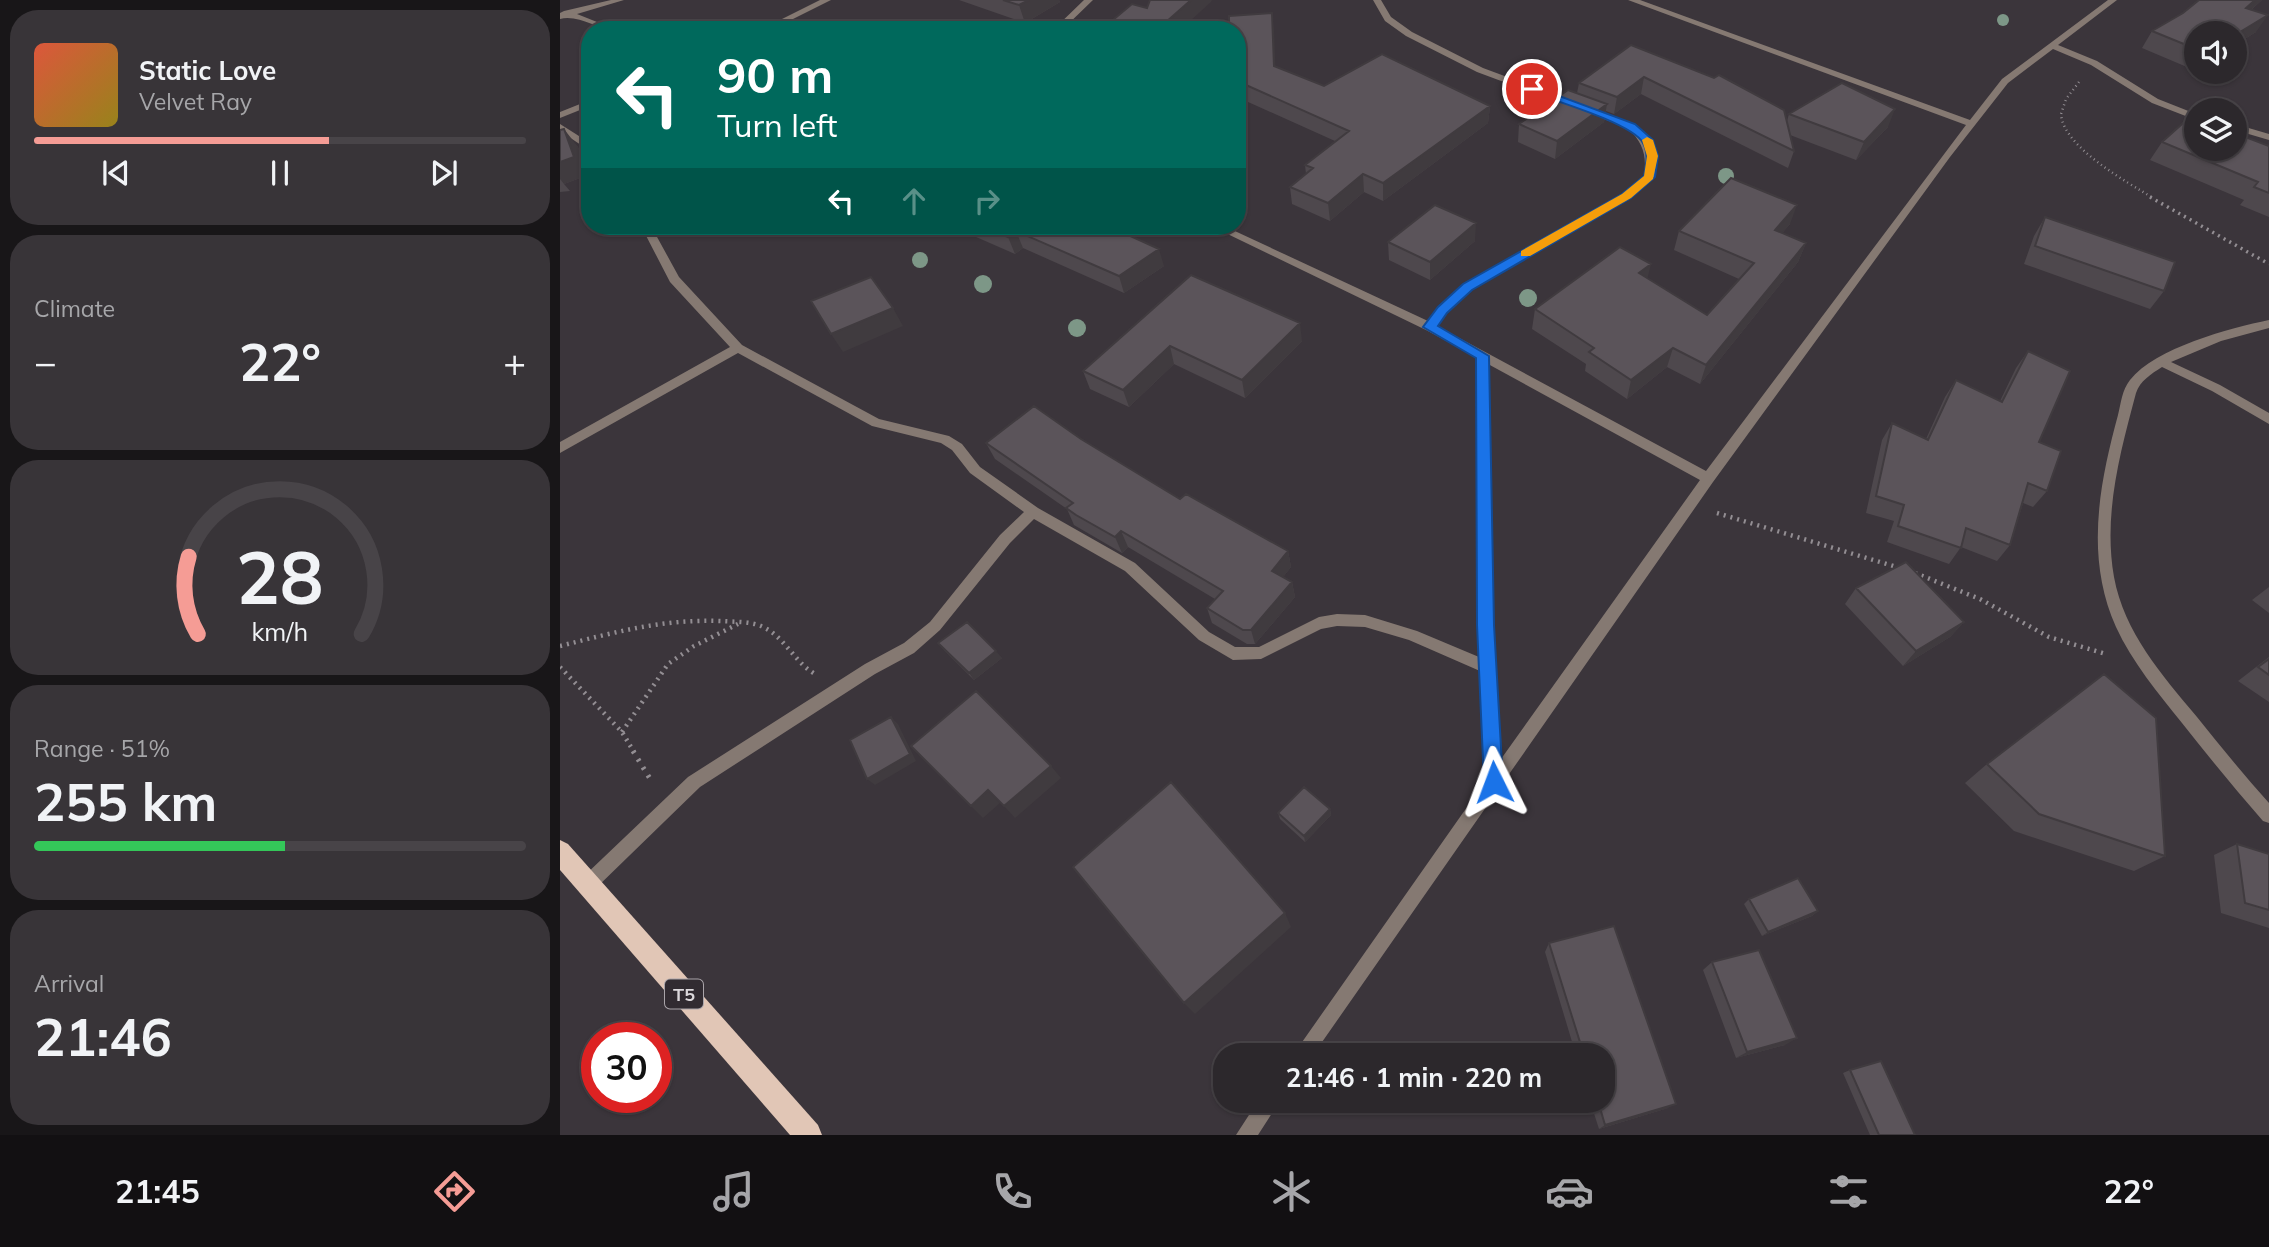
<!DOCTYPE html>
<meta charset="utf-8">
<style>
body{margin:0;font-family:Mulish,sans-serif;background:#383438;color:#f1f3f6;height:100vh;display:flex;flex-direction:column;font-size:26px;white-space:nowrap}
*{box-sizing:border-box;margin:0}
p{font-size:23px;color:#a6a6a9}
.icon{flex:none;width:38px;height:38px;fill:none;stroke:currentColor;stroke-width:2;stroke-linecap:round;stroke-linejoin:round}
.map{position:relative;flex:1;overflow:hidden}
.details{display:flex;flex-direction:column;gap:10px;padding:10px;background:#181618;width:560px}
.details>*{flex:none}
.hud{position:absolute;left:21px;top:21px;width:665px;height:214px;border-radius:28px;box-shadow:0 2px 5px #0004,0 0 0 2px #484448;background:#00695c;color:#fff;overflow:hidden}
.controls{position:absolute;left:1624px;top:21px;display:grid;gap:14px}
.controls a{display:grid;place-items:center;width:63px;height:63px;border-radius:50%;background:#2c282c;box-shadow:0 2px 5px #0004,0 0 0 2px #484448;font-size:35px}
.speed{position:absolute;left:21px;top:1022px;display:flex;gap:14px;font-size:35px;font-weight:700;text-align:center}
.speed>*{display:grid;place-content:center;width:91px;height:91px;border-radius:50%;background:#2c282c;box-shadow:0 2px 5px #0004,0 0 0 2px #484448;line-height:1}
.speed .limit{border:10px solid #d22;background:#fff;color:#111}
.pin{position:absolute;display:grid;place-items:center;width:60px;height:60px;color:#fff;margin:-30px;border:4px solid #fff;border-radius:50%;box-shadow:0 2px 7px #0007}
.me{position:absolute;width:77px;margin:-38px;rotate:357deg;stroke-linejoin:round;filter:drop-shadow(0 0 5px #0008)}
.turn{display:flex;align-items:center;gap:24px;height:147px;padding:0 21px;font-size:32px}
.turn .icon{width:91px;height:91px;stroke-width:2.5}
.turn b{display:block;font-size:49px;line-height:60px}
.lanes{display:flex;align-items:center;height:66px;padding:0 21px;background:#0003;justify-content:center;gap:35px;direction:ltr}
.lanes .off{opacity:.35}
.big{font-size:52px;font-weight:700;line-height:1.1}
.details .tile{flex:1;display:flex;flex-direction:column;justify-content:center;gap:10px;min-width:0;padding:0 24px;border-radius:28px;background:#383438}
.details .dial{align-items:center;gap:0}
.dial svg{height:182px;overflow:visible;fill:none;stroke:#484448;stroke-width:7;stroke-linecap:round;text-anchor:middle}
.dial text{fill:#f1f3f6;stroke:none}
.song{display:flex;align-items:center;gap:21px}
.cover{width:84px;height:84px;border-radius:10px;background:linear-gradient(135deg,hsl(10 70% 55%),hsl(50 70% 35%))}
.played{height:7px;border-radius:4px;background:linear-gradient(90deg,#f59c95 60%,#484448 60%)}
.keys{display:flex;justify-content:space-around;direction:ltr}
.heat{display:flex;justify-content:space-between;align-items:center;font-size:38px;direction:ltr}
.charge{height:10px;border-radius:5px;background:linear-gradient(90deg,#34c759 51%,#484448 0)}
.trip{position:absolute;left:653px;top:1043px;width:402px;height:70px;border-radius:28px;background:#2c282c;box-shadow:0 2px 5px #0004,0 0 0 2px #484448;font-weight:700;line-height:70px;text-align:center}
.tab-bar{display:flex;height:112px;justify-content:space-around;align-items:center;background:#121012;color:#a6a6a9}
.tab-bar .icon{width:49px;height:49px}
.tab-bar .current{color:#f59c95}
.tab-bar b{font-size:32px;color:#f1f3f6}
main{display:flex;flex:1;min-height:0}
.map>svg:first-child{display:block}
</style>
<main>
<section class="details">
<div class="tile">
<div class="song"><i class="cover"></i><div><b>Static Love</b><p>Velvet Ray</p></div></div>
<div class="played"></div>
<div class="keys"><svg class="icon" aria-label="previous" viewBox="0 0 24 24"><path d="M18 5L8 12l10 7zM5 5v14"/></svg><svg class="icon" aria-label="pause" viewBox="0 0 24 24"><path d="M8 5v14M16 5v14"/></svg><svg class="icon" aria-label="next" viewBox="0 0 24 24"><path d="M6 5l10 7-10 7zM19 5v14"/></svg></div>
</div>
<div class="tile"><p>Climate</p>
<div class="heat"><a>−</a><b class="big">22°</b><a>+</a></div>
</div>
<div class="tile dial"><svg viewBox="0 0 100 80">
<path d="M14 69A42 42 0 1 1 86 69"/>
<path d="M14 69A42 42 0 0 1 10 35" stroke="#f59c95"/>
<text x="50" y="56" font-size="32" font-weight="700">28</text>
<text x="50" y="72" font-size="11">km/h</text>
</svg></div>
<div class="tile"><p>Range · 51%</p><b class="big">255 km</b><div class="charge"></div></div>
<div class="tile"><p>Arrival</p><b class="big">21:46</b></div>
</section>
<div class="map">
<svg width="1709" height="1135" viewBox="0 0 1709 1135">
<rect width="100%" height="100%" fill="#3b353b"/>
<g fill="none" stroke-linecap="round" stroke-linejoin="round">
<path stroke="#938e93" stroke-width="2.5" stroke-dasharray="1 3.5" stroke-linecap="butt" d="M1519,82L1506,99L1501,114C1503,147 1567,182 1593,198"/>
<path stroke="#938e93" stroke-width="3.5" stroke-dasharray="2 4.5" stroke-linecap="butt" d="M1590,197L1709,264"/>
<path stroke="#938e93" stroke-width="4.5" stroke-dasharray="2 5" stroke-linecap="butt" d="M1157,513L1340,568
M1355,573L1420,599L1489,637L1546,654
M0,646C56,632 102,619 161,621C174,622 191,621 203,627C225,637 234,662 255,674
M0,667L62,732L74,752
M62,732L108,664L134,646L178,624"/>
<path stroke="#938e93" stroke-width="5" stroke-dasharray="2.5 7" stroke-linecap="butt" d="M73,751L92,782"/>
<path fill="#857972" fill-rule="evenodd" d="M51,0H64L17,14L57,30C38,30 18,14 0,19V13L4,11Z
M260,0H271L211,30H200Z
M524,0H533L502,30H493Z
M813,0H821L831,17L852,32L923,68L1074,124C1091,140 1100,156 1093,179L1070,198L911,290L887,312L877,326L1146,471L1406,125L1068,0H1080L1410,120L1442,79L1548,0H1557L1498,45L1537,61L1598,99L1636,114V120L1592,103L1531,65L1493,49L1448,83L1390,157L1153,482L753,1055H733L926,780L920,671L849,640L805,627L777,626L761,629L701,659L673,660L639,640L565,571L474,519L450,543L380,630L354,653L315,674L140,787L34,890L28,893L22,890L19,884L22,878L128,777L305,664L344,643L370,622L440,535L464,512L410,473L392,450L381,443L312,426L178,353L0,453V442L170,347L110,282L81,226H91L119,277L182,345L319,419L389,436L402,444L420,467L478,508L575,563L649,632L675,647H699L759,617L777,614L805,615L857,631L919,657L916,357L866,330L651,226H664L868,321L879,306L903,284L1062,194L1084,176C1087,155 1083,143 1068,128L917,72L846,36L825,21ZM928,364L1140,480L941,759L932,625Z
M30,100V106L0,118V112Z
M0,124L30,143V151L0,131Z
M1675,124L1709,134V140L1675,130Z
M1709,320V328L1661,341L1611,362L1660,385L1709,413V424L1652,391L1602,367C1591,374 1580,381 1576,393C1560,453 1543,515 1554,577C1564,632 1602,675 1637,717C1660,746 1684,775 1709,803V823L1703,821C1675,789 1648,756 1622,723C1598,693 1572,662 1556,627C1525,558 1539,485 1558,415C1561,403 1562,390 1570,380C1595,348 1670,328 1709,320Z
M698,1101H720L698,1135H676Z"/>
<path fill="#e1c6b6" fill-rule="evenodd" d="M0,840L8,844L258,1125L262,1135H230L0,870Z"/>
</g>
<g fill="#7d9787">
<circle cx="1443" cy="20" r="6"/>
<circle cx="1166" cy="176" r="8"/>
<circle cx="360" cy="260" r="8"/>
<circle cx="423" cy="284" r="9"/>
<circle cx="968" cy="298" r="9"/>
<circle cx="517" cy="328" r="9"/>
</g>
<path fill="#4e484d" d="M399,0H499L500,2L465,23Z
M1702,0L1691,10L1696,32L1675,45V33H1636V69L1634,70L1582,48L1592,31Z
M712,13L715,66L764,86L930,106L928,123L823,201L804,192L770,221L732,204L730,187L746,174L745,165L775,141L677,97V30Z
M1071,45L1227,121L1229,114L1328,127L1296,160L1230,135L1234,151L1228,168L1081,94L1054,114L1046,111L1044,122L995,159L958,142L959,124L1017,93L1019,83Z
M0,130L18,147L28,175L4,184L10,191L0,192Z
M1602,142L1709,146V217L1680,205L1684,200L1590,160Z
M1485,217L1604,291L1590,309L1464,264L1474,236Z
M1230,224L1222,233L1246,243L1238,262L1140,384L1107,367L1067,399L1025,371L1026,364L972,329L975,309L1087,278L1147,315L1179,279L1114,250L1119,231Z
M391,226H577L579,231L572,237L604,266L564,293L463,248L455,254Z
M915,241L870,280L829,260L828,242Z
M631,275L742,341L685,398L614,364L569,407L530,389L523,371Z
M1468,351L1479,442L1487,491L1473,507L1463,503L1450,545L1437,561L1401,547L1389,564L1327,542L1334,521L1306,513L1322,440L1332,423L1366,439L1385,397L1396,380L1440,401L1456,368Z
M521,439L620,499L728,551L731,567L723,577L732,582L735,597L695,644H687L652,623L647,608L655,599L568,547L562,553L514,525L507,509L435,459L426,443Z
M1709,587V613L1692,600Z
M1296,588L1404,622L1390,637L1343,666L1285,604Z
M378,643L442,658L414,680L385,651Z
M1709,657V702L1678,681Z
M1427,764L1605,856L1574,871L1454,831L1405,783Z
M770,809L771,815L745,842L720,819L718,813Z
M1677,844L1709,854V928L1661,913L1654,855Z
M1189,899L1258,911L1252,916L1202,936L1184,904Z
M989,943L1108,1108L1039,1129L1030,1101H1043V1055H1016L985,952Z
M1152,962L1225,1045L1176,1058L1143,970Z
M1290,1070L1355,1135H1310L1283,1073Z"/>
<path fill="#403b3f" d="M469,0H499L500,2L465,23L459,5Z
M631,0H652L651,2L620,30H597Z
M1695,0H1702L1675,24L1686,8Z
M712,13L714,30L716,83L714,66Z
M1708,15L1696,32L1675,45V35Z
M1084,77L1081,94L1054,114L1057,97Z
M1047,104L1044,122L995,159L997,141Z
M930,106L928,123L823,201V183Z
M1335,109L1328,127L1296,160L1304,142Z
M4,129L18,147L28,175L4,184L0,179V162Z
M803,174L804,192L770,221L768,203Z
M1237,205L1230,224L1208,249L1215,230Z
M916,223L915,241L870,280V262Z
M559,226H577L579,231L560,247L555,229Z
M456,231L463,248L455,254L448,237Z
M1246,243L1238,262L1140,384L1146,365Z
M599,249L604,266L564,293L559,276Z
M1091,264L1086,284L1079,273Z
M333,308L343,326L283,352L271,334Z
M740,323L742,341L685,398L682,380Z
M610,346L614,364L569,407L563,390Z
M1113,348L1107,367L1067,399L1071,380Z
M561,531L568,547L562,553L555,537Z
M728,551L731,567L716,586L712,571Z
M732,582L735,597L695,644L691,630Z
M1404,622L1390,637L1343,666L1356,651Z
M436,651L442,658L414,680L409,673Z
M331,717L338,724L356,761L315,785L307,779Z
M491,766L501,778L455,818L444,806Z
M428,790L440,803L423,818L411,806Z
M770,809L771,815L745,842L744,836Z
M1258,911L1252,916L1202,936L1208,932Z
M725,913L731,927L635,1014L624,1003Z
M1237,1038L1225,1045L1176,1058L1187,1052Z
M1116,1104L1108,1108L1039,1129L1045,1125Z"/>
<path fill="#5b545a" stroke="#403b3f" stroke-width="2" d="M443,0H469L459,5Z
M590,0H631L597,30H541L572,4L587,8Z
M1639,0H1695L1686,8L1708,15L1675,35V33H1636V49L1592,31L1623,13Z
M712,13L714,66L764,86L822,54L930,106L823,183L803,174L768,203L730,187L753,168L745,165L789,131L677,81V30H669V16Z
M1071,45L1154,78L1159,75L1224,110L1234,151L1084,77L1057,97L1019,83Z
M1282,83L1335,109L1304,142L1229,114Z
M1008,90L1047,104L997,141L959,124Z
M1631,116L1636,118V149H1675V133L1709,146V193L1694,187L1698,182L1602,142Z
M4,129L14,157L0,162V130Z
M1171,178L1237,205L1215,230L1246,243L1146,365L1113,348L1071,380L1029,352L1034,348L975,309L1060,247L1091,264L1079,273L1147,315L1194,263L1119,231Z
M875,205L916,223L870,262L828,242Z
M1485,217L1615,262L1604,291L1475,246Z
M423,226H559L555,229L599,249L559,276L456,231L448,237Z
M631,275L740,323L682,380L610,346L563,390L523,371Z
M311,277L333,308L271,334L251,301Z
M1468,351L1510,371L1479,442L1501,451L1487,491L1468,483L1450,545L1406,528L1401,548L1338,526L1344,505L1316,496L1332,423L1368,440L1396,380L1442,402Z
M474,406L521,439L620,499L626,494L728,551L712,571L732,582L691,630H683L647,608L663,591L561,531L555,537L516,515L506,508L513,503L426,443Z
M1346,562L1404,622L1356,651L1296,588Z
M407,622L436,651L409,673L378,643Z
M1709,659V675L1698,667Z
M1544,674L1596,718L1605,856L1479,814L1427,764Z
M416,691L491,766L444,806L428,790L411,806L351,746Z
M331,717L350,754L307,779L290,740Z
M611,782L725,913L624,1003L513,867Z
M744,787L770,809L744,836L718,813Z
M1677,844L1709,854V910L1685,903Z
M1238,878L1258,911L1208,932L1189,899Z
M1054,926L1116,1104L1045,1125L1038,1101H1043V1055H1024L989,943Z
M1199,950L1237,1038L1187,1052L1152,962Z
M1321,1061L1355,1135H1319L1290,1070Z"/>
<path fill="#1a73e8" stroke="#114b97" stroke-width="2" d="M968,87H975L1075,124L1093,140L1098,156L1095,177L1071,198L912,290L887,313L878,326L929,356L934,625L943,782L940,788L934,790L927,788L924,782L917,625L916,358L863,327L878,307L903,284L1062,194L1084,176C1086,164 1089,154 1083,143C1072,123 992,100 968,91Z"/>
<path fill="#f59e0b" d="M1087,137L1093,140L1098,156L1093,179L1071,198L970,256H961V251L1062,194L1084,176L1087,156L1082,140Z"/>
<g text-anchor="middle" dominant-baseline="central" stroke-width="7" stroke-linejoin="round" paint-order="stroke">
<rect fill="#312b31" stroke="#a9a4a9" stroke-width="2" x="105" y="979.5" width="38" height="29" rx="5"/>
<g font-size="18" font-weight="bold" fill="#dcd8dc">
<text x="124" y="994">T5</text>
</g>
</g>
</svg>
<div class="controls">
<a><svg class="icon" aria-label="sound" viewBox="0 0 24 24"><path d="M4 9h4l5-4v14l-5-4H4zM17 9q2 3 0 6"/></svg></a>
<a><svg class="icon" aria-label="layers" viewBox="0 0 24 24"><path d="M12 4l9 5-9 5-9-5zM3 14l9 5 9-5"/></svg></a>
</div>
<div class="speed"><div class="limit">30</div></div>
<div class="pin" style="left:972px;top:89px;background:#d93025"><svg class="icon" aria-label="arrive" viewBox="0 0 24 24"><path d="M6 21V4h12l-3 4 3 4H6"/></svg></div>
<svg class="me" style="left:934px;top:782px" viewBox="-20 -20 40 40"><path d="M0-17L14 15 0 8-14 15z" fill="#1a73e8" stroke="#fff" stroke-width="4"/></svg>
<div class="trip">21:46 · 1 min · 220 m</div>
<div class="hud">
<div class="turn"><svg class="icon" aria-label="left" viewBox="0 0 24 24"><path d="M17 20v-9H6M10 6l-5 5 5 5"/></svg><div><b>90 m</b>Turn left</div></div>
<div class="lanes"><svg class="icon" aria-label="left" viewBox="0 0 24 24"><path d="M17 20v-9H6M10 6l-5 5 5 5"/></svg><svg class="icon off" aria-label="ahead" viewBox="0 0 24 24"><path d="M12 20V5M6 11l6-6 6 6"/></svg><svg class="icon off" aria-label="right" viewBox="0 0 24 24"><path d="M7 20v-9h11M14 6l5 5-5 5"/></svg></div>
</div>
</div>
</main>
<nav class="tab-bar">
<b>21:45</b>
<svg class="icon current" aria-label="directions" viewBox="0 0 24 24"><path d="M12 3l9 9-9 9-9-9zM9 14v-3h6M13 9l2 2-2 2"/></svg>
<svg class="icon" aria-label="music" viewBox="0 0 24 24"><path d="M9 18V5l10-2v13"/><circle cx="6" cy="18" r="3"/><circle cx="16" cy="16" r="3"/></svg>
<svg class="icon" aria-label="phone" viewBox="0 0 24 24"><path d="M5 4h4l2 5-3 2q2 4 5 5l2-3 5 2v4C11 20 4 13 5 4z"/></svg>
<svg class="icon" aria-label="climate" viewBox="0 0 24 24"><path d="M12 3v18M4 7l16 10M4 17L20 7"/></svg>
<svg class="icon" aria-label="car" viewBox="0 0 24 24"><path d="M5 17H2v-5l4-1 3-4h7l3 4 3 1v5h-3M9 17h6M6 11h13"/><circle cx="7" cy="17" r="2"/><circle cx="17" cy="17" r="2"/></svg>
<svg class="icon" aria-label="filters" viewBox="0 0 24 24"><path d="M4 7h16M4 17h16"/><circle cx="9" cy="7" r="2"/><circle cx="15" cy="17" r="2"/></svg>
<b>22°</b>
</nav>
